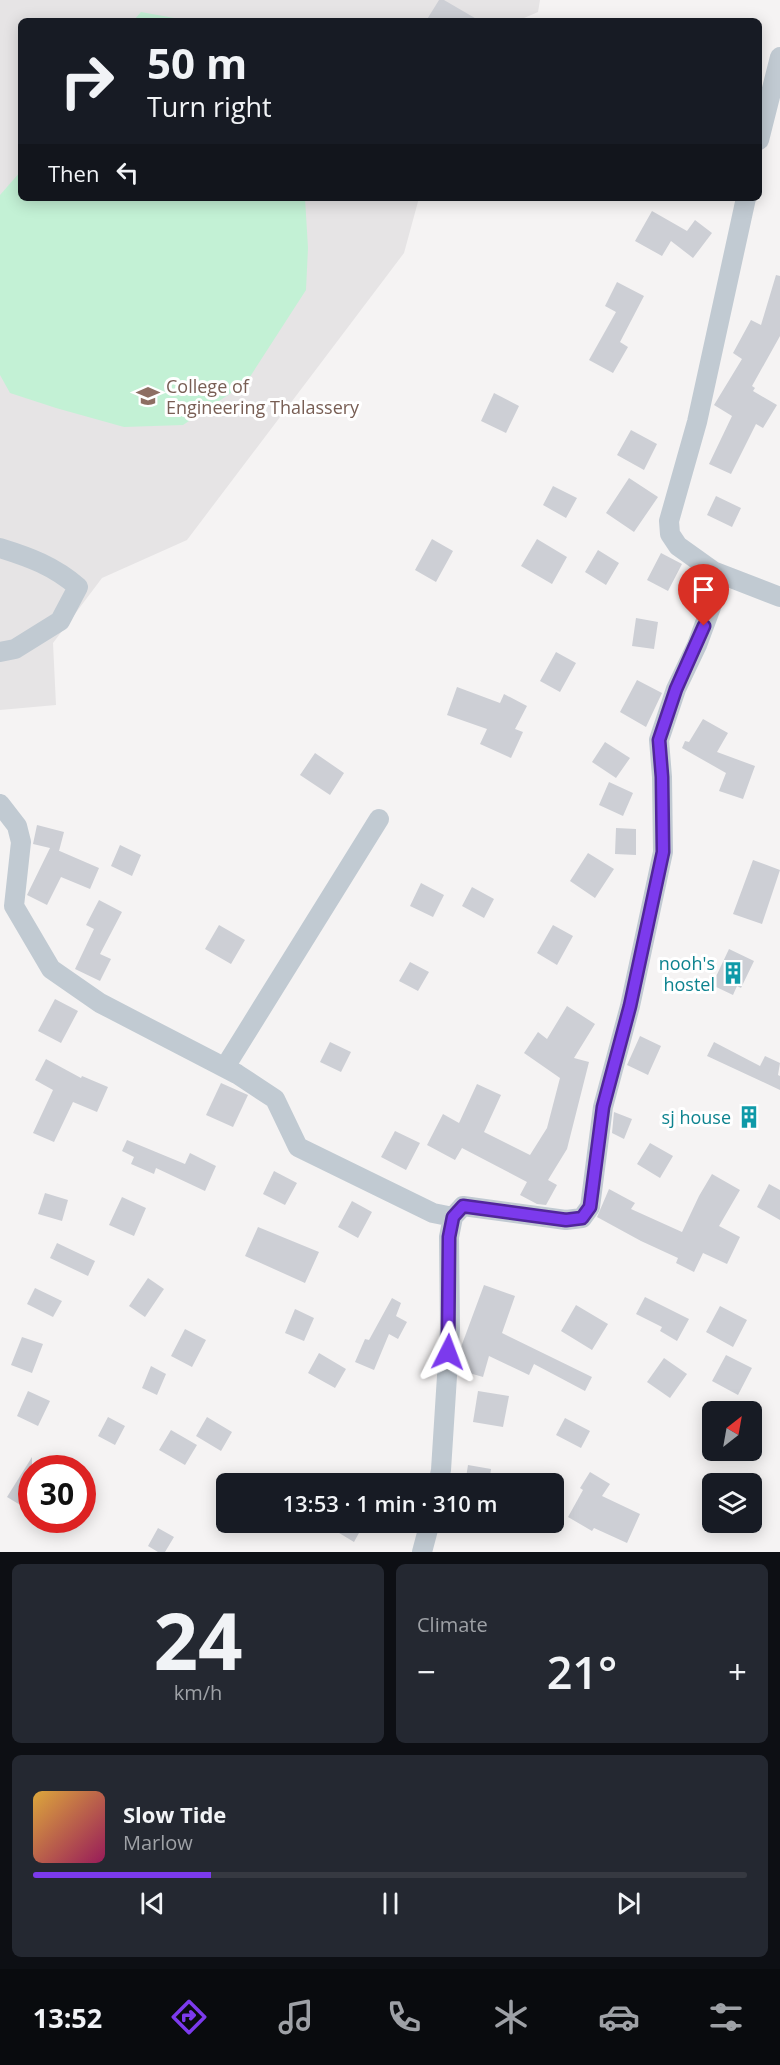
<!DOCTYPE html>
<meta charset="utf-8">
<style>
body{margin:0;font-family:"Open Sans",sans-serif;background:#242831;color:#f1f3f6;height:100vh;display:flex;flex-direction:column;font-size:22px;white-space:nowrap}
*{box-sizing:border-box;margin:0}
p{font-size:20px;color:#9ea1a6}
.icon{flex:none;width:33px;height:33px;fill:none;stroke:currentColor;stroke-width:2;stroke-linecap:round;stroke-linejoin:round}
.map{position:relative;height:1552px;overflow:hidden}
.side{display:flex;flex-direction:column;gap:12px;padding:12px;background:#0d0f14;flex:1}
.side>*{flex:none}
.banner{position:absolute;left:18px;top:18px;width:744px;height:183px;border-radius:9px;box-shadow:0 3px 15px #0003;background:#171b24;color:#f1f3f6;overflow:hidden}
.needle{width:39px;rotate:31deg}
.tools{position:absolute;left:702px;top:1401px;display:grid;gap:12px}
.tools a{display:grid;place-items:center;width:60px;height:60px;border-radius:9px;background:#171b24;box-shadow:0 3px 15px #0003;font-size:30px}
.speed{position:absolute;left:18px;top:1455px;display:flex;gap:12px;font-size:30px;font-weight:700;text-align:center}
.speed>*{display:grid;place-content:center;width:78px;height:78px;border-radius:50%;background:#171b24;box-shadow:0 3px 15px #0003;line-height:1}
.speed .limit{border:9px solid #d22;background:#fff;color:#111}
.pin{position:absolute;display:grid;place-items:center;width:51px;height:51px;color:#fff;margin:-62px -26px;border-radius:50% 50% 50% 0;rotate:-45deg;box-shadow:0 0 6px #0007}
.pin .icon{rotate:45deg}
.me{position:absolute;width:66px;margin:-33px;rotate:3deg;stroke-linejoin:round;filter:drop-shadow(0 0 4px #0008)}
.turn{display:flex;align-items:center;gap:21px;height:126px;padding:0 30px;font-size:27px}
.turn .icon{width:78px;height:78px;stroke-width:2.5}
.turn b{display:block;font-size:42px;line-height:51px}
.then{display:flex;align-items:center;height:57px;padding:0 30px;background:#0003;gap:12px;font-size:22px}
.big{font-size:45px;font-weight:600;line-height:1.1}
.side .card{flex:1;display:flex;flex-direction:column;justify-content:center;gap:9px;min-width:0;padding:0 21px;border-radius:9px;background:#242831}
.side .dial{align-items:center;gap:0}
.dial b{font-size:78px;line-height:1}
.song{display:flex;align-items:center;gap:18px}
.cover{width:72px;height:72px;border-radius:9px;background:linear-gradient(135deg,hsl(40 70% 55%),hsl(330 70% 35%))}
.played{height:6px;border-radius:3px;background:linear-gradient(90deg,#7c3aed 25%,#363941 25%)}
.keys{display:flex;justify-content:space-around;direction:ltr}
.heat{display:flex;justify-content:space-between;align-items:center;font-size:33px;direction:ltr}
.side .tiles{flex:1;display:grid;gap:12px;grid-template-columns:1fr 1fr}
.card:last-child{grid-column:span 2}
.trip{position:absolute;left:216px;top:1473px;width:348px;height:60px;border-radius:9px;background:#171b24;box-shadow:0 3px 15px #0003;font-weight:600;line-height:60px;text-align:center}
.tabs{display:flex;height:96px;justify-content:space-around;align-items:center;background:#090b0e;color:#9ea1a6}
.tabs .icon{width:42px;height:42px}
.tabs .on{color:#7c3aed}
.tabs b{font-size:27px;color:#f1f3f6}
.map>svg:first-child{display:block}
</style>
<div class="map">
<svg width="780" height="1552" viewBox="0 0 780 1552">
<rect width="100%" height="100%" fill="#f5f3f3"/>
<path fill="#e6e4e5" d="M0,0H540L538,12L517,21H21V198H419L404,253L187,540L102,578L53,643L56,705L0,710Z"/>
<path fill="#c3f1d5" d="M141,12L191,21H133Z
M21,171V198H305L308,248L306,290L246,383L183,425L124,427L56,408L10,393L0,375V195Z"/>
<path fill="#cdcfd5" d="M439,0H444L480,21H426Z
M652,211L687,231L695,220L712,233L693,258L671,241L662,256L635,241Z
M776,275L780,276V336L752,386L755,388L753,391L777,405L763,428L756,424L731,474L709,464L732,416L714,405L742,359L733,353L751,320L761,325Z
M617,282L644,296L620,342L628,347L613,373L589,360L616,312L605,306Z
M494,393L519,406L506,433L481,421Z
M631,430L657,444L644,470L617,455Z
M629,478L658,497L634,532L606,513Z
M553,486L577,498L566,518L543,505Z
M716,496L741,508L732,527L707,515Z
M432,539L453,551L436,582L415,570Z
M537,539L567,557L552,584L521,566Z
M598,550L619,563L606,585L585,572Z
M661,553L682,564L668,591L647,580Z
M636,618L658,622L654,649L632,646Z
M556,652L576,663L560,692L540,681Z
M637,680L662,693L646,727L620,712Z
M457,687L500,703L504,694L527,706L515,729L523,732L511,758L480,744L487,729L447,715Z
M703,719L728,733L717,752L755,766L743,799L719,791L726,773L682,748L685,741L689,742Z
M605,742L630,758L616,778L592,762Z
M315,753L344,773L330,795L300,775Z
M609,782L633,793L623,816L599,805Z
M37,825L64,832L59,851L55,849L99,868L90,889L61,877L47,905L27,895L50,848L33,844Z
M616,828L636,829V855L615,854Z
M120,845L141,855L132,876L111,866Z
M588,853L614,869L595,898L570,881Z
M753,860L780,870L762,924L733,914Z
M421,883L444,895L433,917L410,906Z
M472,887L494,899L484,918L462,906Z
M99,900L122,912L100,954L111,959L100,981L75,969L94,929L86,925Z
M219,925L245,940L231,964L205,949Z
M553,925L573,936L557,965L537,953Z
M729,949L754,961L741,988L737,986L733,995L712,985Z
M410,962L429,972L418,991L399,981Z
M55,999L78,1011L61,1043L38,1031Z
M567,1006L595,1024L574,1058L589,1062L567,1149L548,1180L557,1185L546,1205L537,1204L520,1195L527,1182L462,1148L455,1160L427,1145L443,1114L459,1123L477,1084L501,1095L484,1132L530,1155L547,1128L560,1078L524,1053L538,1032L547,1039Z
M640,1036L661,1046L648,1075L627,1065Z
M330,1042L351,1052L341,1072L320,1062Z
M714,1042L760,1066L765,1056L780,1063L778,1075L780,1076V1090L707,1056Z
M46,1059L81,1078L82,1076L108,1087L97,1112L73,1102L54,1142L33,1133L53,1090L35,1080Z
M221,1083L248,1095L233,1127L206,1115Z
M614,1112L632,1119L624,1139L612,1133Z
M395,1131L420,1143L406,1170L381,1157Z
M127,1140L185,1164L190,1153L216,1166L205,1191L156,1168L154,1174L131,1164L134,1157L122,1151Z
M650,1143L673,1156L660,1178L637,1164Z
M274,1171L297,1183L285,1205L263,1194Z
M712,1174L740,1190L719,1226L740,1237L727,1264L703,1253L694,1272L676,1263L678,1258L641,1241L597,1217L609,1189L635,1203L631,1209L682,1232L699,1196Z
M769,1184L780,1190V1220L757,1207Z
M45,1193L68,1200L62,1221L38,1214Z
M122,1197L146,1208L134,1236L109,1225Z
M352,1201L372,1212L358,1238L338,1227Z
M258,1227L319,1252L305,1283L245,1256Z
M57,1243L95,1261L88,1276L50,1258Z
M148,1278L164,1289L145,1317L129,1306Z
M484,1285L515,1296L502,1333L592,1377L585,1391L534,1364L529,1375L489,1356L483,1377L459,1370L461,1347Z
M35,1288L62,1301L53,1317L27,1304Z
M645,1297L689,1319L677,1341L660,1331L662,1327L636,1314Z
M392,1298L401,1303L396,1316L407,1322L398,1339L389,1334L374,1370L355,1362L365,1339L369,1340Z
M576,1305L608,1324L592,1350L561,1331Z
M720,1306L747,1320L733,1347L706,1332Z
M295,1309L314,1318L304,1341L285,1333Z
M185,1329L206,1340L192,1367L171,1356Z
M22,1337L43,1344L32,1373L11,1365Z
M319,1353L346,1369L335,1388L308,1373Z
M726,1355L752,1368L738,1395L712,1381Z
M664,1358L687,1374L670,1398L647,1382Z
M151,1366L166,1374L157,1395L142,1388Z
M28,1391L50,1401L38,1426L17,1416Z
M478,1391L509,1396L503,1427L473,1422Z
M108,1417L125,1426L115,1445L98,1436Z
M207,1417L232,1432L221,1451L196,1436Z
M565,1418L590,1431L581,1448L556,1435Z
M171,1430L197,1445L185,1465L159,1450Z
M32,1457V1512L7,1497Z
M468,1465L491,1469L489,1484H465Z
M590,1472L610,1484L602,1496L640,1514L627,1543L594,1528L592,1531L568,1517L583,1490L580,1488Z
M321,1522H365L354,1542Z
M158,1528L174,1537L165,1552H158L148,1546Z"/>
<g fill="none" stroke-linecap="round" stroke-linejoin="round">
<path stroke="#c1cad2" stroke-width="20" d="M759,140L780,57
M0,548C29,557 54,566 78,587L60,621L15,649L0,652
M713,571L780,597
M0,804L17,826L21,842L14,906L51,969L100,1003L237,1074L275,1099L298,1147L433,1213L453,1217
M225,1067L379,819
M438,1484L441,1470L450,1329L449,1237L453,1217L463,1206L566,1220L582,1218L590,1207L603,1107L630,1006L663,852L662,777L659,740L676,689L697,645L718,588L713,571L678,546L670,534L669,521L697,422L746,198
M422,1552L430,1522"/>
</g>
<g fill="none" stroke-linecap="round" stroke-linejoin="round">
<g stroke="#51269a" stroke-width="15">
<path id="route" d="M448,1352L449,1237L453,1217L463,1206L566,1220L582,1218L590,1207L603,1107L630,1006L663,852L662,777L659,740L676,689L704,626"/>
</g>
<use href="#route" stroke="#7c3aed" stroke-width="10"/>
</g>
<defs>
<g id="university-bare" transform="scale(1.8)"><path d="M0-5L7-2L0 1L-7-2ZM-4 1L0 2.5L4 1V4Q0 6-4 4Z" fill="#8d6e63" stroke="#fff" stroke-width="2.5" paint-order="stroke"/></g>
<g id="building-bare" transform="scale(1.8)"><path d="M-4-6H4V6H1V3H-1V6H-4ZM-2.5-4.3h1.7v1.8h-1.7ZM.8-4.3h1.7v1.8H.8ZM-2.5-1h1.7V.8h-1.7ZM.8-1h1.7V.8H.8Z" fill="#0f9aa8" stroke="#fff" stroke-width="2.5" paint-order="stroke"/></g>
</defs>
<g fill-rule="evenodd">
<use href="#university-bare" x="148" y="396"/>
<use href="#building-bare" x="733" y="973"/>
<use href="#building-bare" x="749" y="1117"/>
</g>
<g text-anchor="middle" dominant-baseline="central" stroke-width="6" stroke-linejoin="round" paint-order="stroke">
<g font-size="18" fill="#785e54" stroke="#fff" text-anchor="start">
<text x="166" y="386">College of<tspan x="166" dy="21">Engineering Thalassery</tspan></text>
</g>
<g font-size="18" fill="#0d838f" stroke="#fff" text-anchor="end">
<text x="715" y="963">nooh's<tspan x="715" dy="21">hostel</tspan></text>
<text x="731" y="1117">sj house</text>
</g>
</g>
</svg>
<div class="tools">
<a><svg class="needle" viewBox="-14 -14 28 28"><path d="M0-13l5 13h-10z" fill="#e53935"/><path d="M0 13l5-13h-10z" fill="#9ea1a6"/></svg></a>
<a><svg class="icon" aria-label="layers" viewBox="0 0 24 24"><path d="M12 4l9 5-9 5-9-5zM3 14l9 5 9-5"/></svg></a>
</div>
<div class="speed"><div class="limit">30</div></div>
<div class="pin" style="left:704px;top:626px;background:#d93025"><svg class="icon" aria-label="arrive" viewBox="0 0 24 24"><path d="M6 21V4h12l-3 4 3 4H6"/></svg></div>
<svg class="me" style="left:448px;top:1352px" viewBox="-20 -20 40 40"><path d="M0-17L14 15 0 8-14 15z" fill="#7c3aed" stroke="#fff" stroke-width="4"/></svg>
<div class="trip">13:53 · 1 min · 310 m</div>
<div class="banner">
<div class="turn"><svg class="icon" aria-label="right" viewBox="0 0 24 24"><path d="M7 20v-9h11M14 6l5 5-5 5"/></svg><div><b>50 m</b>Turn right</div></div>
<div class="then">Then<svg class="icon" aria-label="left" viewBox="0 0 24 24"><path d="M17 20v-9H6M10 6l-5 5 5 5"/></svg></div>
</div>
</div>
<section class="side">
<div class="tiles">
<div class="card dial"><b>24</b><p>km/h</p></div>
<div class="card"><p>Climate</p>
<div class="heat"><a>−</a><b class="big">21°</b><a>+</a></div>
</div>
<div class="card">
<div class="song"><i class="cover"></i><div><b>Slow Tide</b><p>Marlow</p></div></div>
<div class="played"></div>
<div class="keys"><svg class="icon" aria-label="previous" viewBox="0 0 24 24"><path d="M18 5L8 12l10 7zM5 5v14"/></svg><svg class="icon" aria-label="pause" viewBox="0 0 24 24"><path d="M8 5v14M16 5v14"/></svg><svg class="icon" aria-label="next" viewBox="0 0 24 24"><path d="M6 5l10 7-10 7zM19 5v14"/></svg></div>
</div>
</div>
</section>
<nav class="tabs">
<b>13:52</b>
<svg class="icon on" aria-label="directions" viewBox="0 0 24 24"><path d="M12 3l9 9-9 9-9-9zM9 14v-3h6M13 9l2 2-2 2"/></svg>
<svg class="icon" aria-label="music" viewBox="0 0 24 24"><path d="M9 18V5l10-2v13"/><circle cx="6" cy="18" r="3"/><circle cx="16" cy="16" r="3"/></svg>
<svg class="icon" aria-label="phone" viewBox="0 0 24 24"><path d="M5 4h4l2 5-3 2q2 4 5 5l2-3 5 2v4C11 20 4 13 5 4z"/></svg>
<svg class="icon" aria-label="climate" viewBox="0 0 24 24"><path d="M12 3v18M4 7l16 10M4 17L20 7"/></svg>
<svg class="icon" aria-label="car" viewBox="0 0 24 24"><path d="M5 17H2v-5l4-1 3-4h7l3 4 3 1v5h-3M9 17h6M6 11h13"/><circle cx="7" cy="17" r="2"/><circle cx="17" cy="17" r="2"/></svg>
<svg class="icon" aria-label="filters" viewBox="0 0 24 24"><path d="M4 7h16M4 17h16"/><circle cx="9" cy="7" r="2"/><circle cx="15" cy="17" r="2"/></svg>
</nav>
